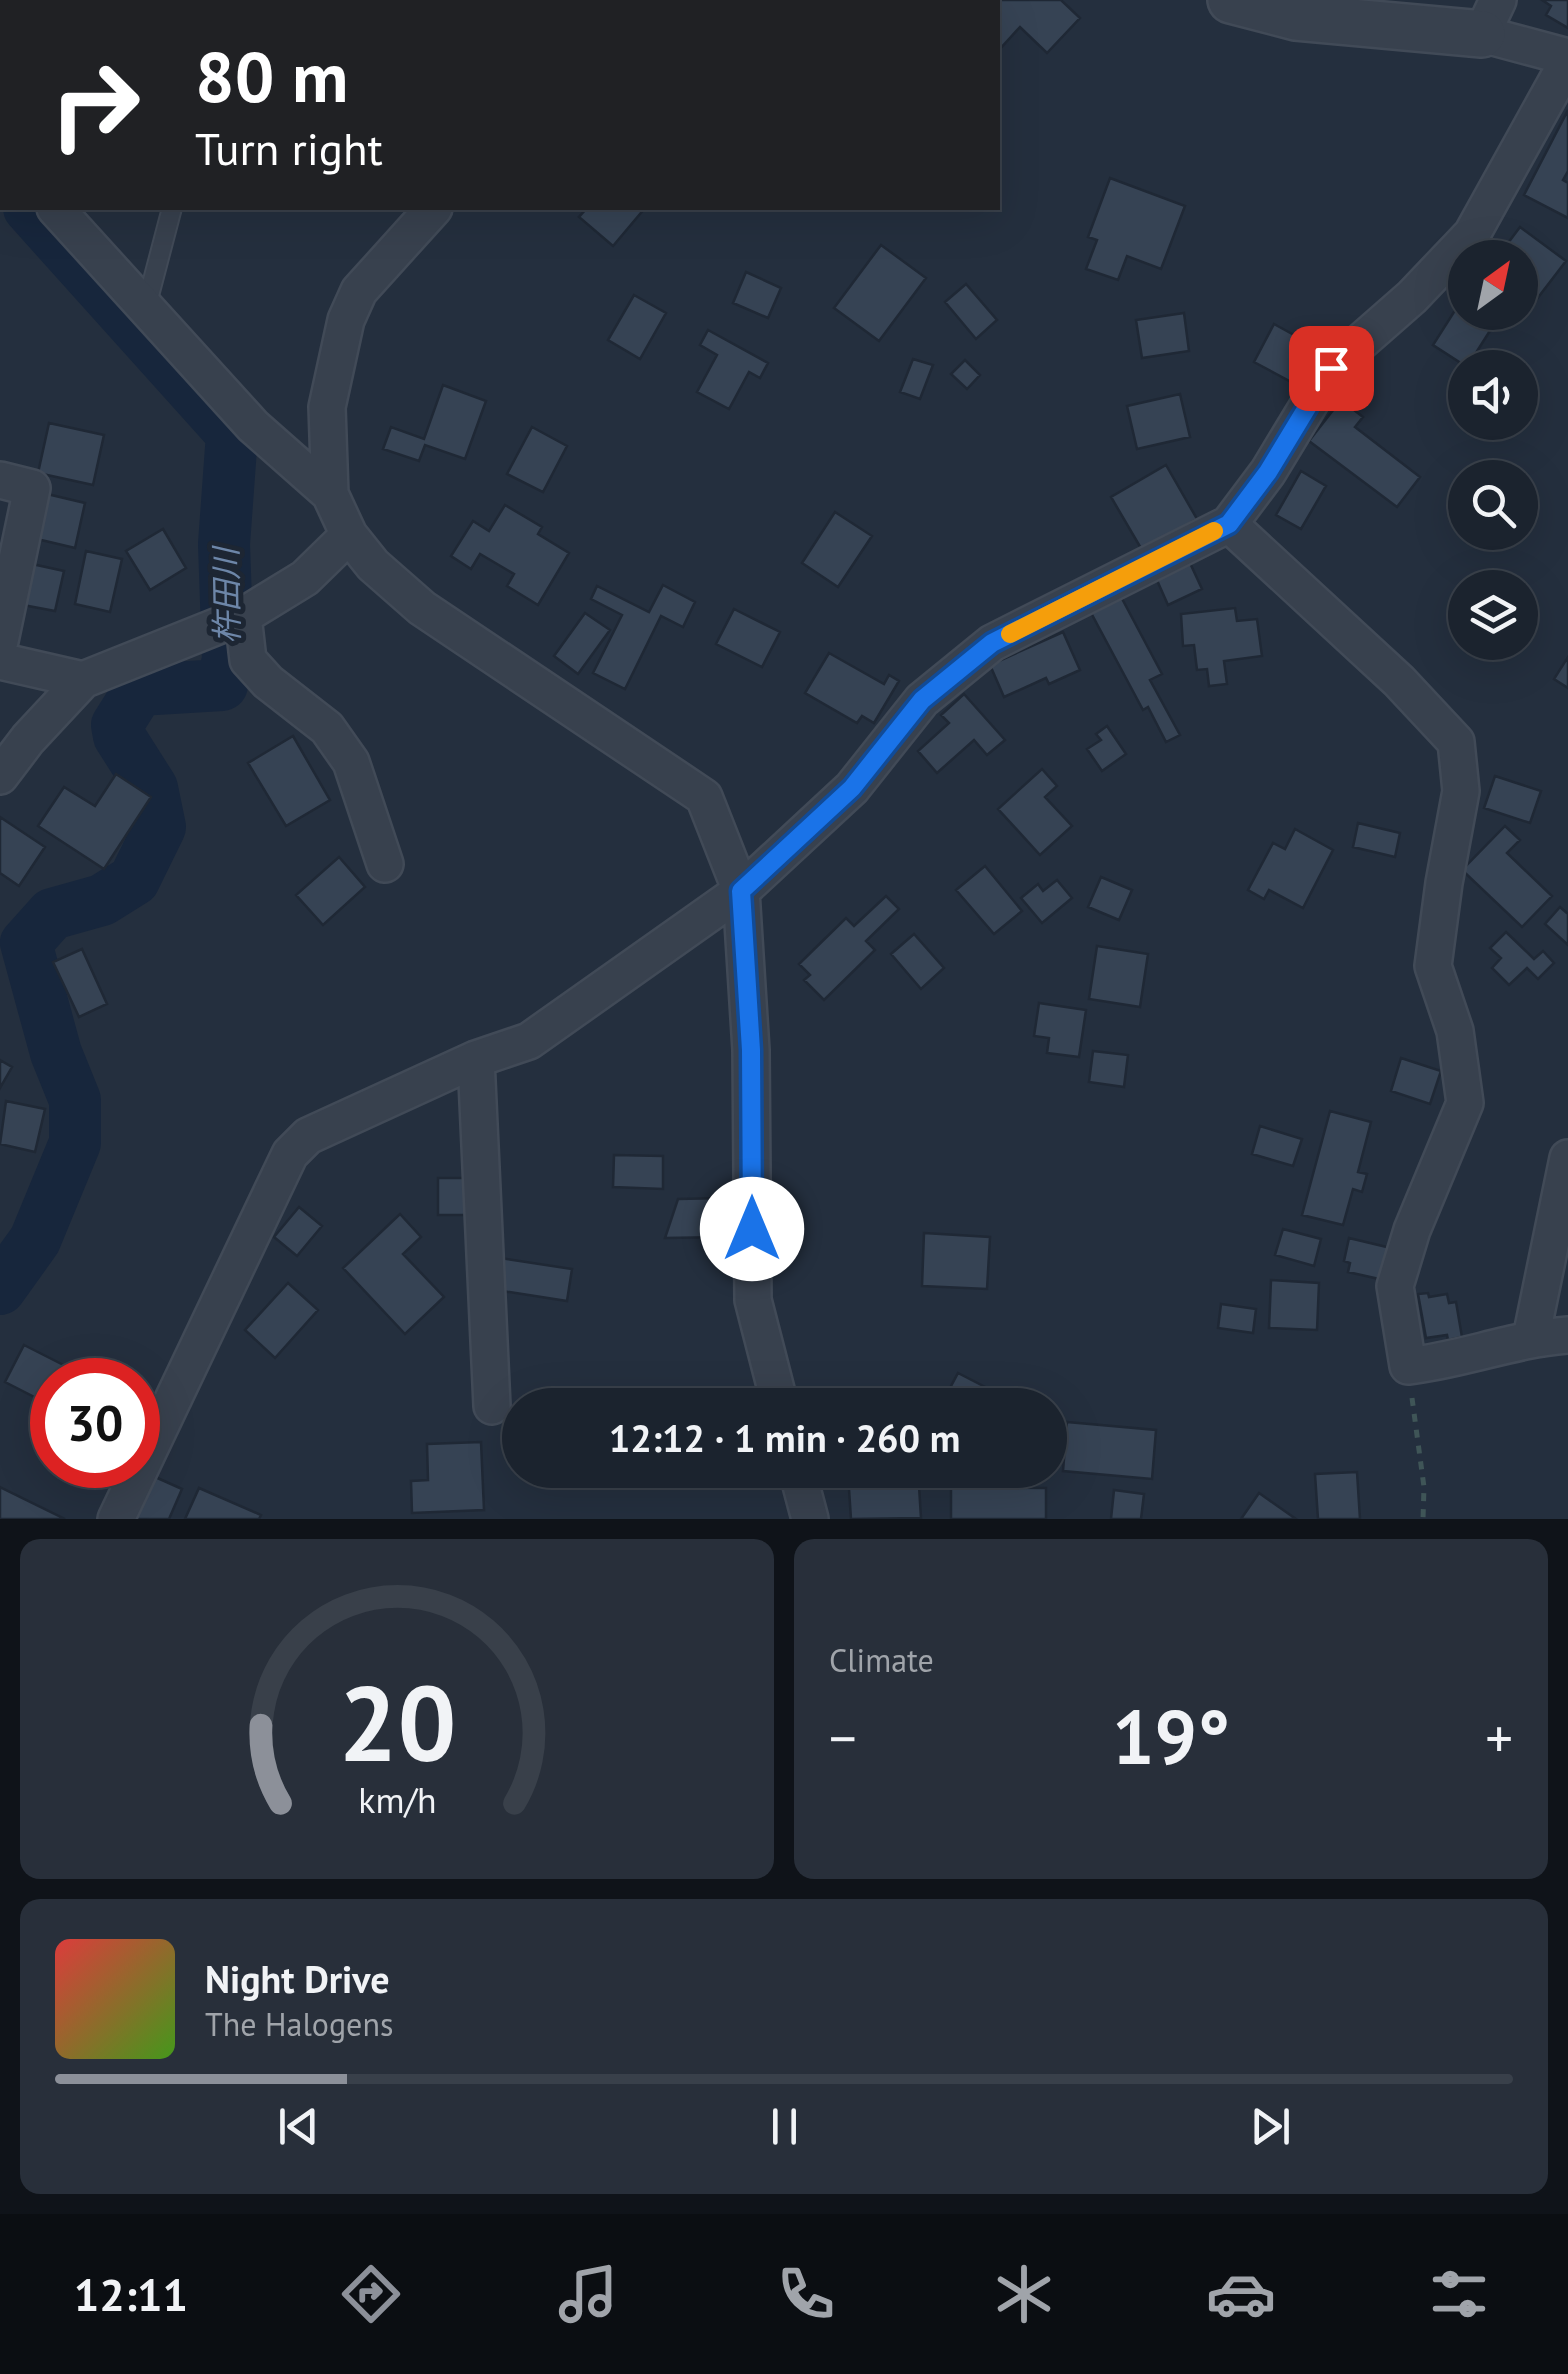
<!DOCTYPE html>
<meta charset="utf-8">
<style>
body{margin:0;font-family:"PT Sans","Noto Sans JP",sans-serif;background:#282f3a;color:#f1f3f6;height:100vh;display:flex;flex-direction:column;font-size:38px;white-space:nowrap}
*{box-sizing:border-box;margin:0}
p{font-size:32px;color:#a0a4aa}
.icon{flex:none;width:55px;height:55px;fill:none;stroke:currentColor;stroke-width:2;stroke-linecap:round;stroke-linejoin:round}
.map{position:relative;height:1519px;overflow:hidden}
.details{display:flex;flex-direction:column;gap:20px;padding:20px;background:#0f1319;flex:1}
.details>*{flex:none}
.guide{position:absolute;left:0px;top:0px;width:1000px;height:210px;box-shadow:0 10px 40px #0002,0 0 0 2px #39404a;background:#202124;color:#fff;overflow:hidden}
.needle{width:65px;rotate:33deg}
.tools{position:absolute;left:1448px;top:240px;display:grid;gap:20px}
.tools a{display:grid;place-items:center;width:90px;height:90px;border-radius:50%;background:#1b232e;box-shadow:0 10px 40px #0002,0 0 0 2px #39404a;font-size:50px}
.speed{position:absolute;left:30px;top:1358px;display:flex;gap:20px;font-size:50px;font-weight:700;text-align:center}
.speed>*{display:grid;place-content:center;width:130px;height:130px;border-radius:50%;background:#1b232e;box-shadow:0 10px 40px #0002,0 0 0 2px #39404a;line-height:1}
.speed .limit{border:15px solid #d22;background:#fff;color:#111}
.pin{position:absolute;display:grid;place-items:center;width:85px;height:85px;color:#fff;margin:-42px;border-radius:20px;box-shadow:0 5px 15px #0006}
.me{position:absolute;width:110px;margin:-55px;rotate:0deg;stroke-linejoin:round;filter:drop-shadow(0 0 8px #0008)}
.turn{display:flex;align-items:center;gap:35px;height:210px;padding:0 30px;font-size:45px}
.turn .icon{width:130px;height:130px;stroke-width:2.5}
.turn b{display:block;font-size:70px;line-height:85px}
.big{font-size:75px;font-weight:800;line-height:1.1}
.details .card{flex:1;display:flex;flex-direction:column;justify-content:center;gap:15px;min-width:0;padding:0 35px;border-radius:20px;background:#282f3a}
.details .dial{align-items:center;gap:0}
.dial svg{height:260px;overflow:visible;fill:none;stroke:#39404a;stroke-width:7;stroke-linecap:round;text-anchor:middle}
.dial text{fill:#f1f3f6;stroke:none}
.song{display:flex;align-items:center;gap:30px}
.cover{width:120px;height:120px;border-radius:15px;background:linear-gradient(135deg,hsl(0 70% 55%),hsl(100 70% 35%))}
.played{height:10px;border-radius:5px;background:linear-gradient(90deg,#8c9099 20%,#39404a 20%)}
.keys{display:flex;justify-content:space-around;direction:ltr}
.heat{display:flex;justify-content:space-between;align-items:center;font-size:55px;direction:ltr}
.details .tiles{flex:1;display:grid;gap:20px;grid-template-columns:1fr 1fr}
.card:last-child{grid-column:span 2}
.trip{position:absolute;left:502px;top:1388px;width:565px;height:100px;border-radius:50px;background:#1b232e;box-shadow:0 10px 40px #0002,0 0 0 2px #39404a;font-weight:800;line-height:100px;text-align:center}
.tab-bar{display:flex;height:160px;justify-content:space-around;align-items:center;background:#0b0e12;color:#a0a4aa}
.tab-bar .icon{width:70px;height:70px}
.tab-bar .current{color:#8c9099}
.tab-bar b{font-size:45px;color:#f1f3f6}
.map>svg:first-child{display:block}
</style>
<div class="map">
<svg width="1568" height="1519" viewBox="0 0 1568 1519">
<rect width="100%" height="100%" fill="#242f3e"/>
<g fill="none" stroke-linecap="round" stroke-linejoin="round">
<path stroke="#17263c" stroke-width="52" d="M0,175L2,178
M0,1289L35,1240L75,1143V1100L56,1053L26,943L52,914L102,900L134,880L160,827L152,788L119,736L117,725L139,690L222,685L228,659L224,544L232,434L29,208"/>
</g>
<path fill="#364354" stroke="#1f2835" stroke-width="2.5" d="M52,0H125L116,2Z
M990,0H1061L1080,18L1047,53L1020,27L998,51V2Z
M1542,0H1568V28L1546,15L1551,6Z
M1568,110V171L1563,180L1568,183V218L1524,195Z
M1110,178L1185,206L1161,269L1127,256L1118,280L1086,269L1097,240L1088,237Z
M587,208H645L613,246L579,217Z
M1520,227L1566,261L1530,308L1520,301V258H1505L1507,255L1502,251Z
M881,245L926,278L879,341L834,308Z
M746,272L781,288L768,318L733,303Z
M966,284L997,320L976,339L945,302Z
M634,295L666,313L640,359L608,340Z
M1459,304L1465,308V312H1472L1493,326L1467,367L1433,345Z
M1184,313L1189,351L1142,358L1136,320Z
M1274,324L1314,346L1295,384L1254,362Z
M708,330L768,363L760,378L749,372L729,409L697,392L717,355L700,345Z
M913,359L933,365L920,399L900,392Z
M965,360L980,375L967,389L951,374Z
M443,385L486,401L465,459L425,445L419,461L383,449L391,427L424,439Z
M1180,394L1190,437L1137,449L1127,406Z
M1341,400L1363,417L1355,427L1420,477L1397,507L1309,441Z
M49,423L104,435L93,485L38,473Z
M532,427L567,446L543,492L507,474Z
M1166,465L1197,519L1142,550L1111,497Z
M1301,471L1326,486L1301,529L1276,515Z
M47,494L85,503L75,548L37,539Z
M505,505L542,527L538,534L569,553L538,605L507,586L514,574L480,554L471,569L451,556L473,521L489,531Z
M835,512L872,536L838,587L802,563Z
M163,529L186,568L150,590L126,551Z
M86,551L122,559L110,612L75,604Z
M1190,563L1202,589L1168,605L1156,578Z
M32,564L64,571L55,611L23,605Z
M663,585L695,602L683,627L661,616L625,689L593,673L622,615L591,599L597,586L649,612Z
M1119,593L1162,674L1150,680L1180,735L1166,742L1148,707L1143,710L1089,609Z
M1235,608L1237,621L1257,619L1262,656L1224,661L1227,684L1209,686L1207,669L1197,670L1194,645L1183,646L1181,614Z
M734,609L780,632L762,667L716,644Z
M585,613L610,630L578,674L554,656Z
M1063,632L1080,670L1049,684L1046,678L1004,697L990,665Z
M829,653L884,684L889,675L899,681L874,723L862,716L857,723L805,693Z
M1568,657V688L1554,679Z
M964,694L1005,740L987,755L974,740L937,773L918,751L949,723L941,715Z
M1107,726L1126,754L1102,771L1087,749L1101,740L1096,734Z
M293,736L330,800L286,826L248,763Z
M1042,769L1057,786L1045,797L1072,826L1040,855L998,809Z
M116,774L151,797L104,869L38,826L64,787L95,806Z
M1495,776L1541,791L1530,823L1484,808Z
M0,817L45,847L19,886L0,873Z
M1358,823L1400,833L1395,857L1353,847Z
M1505,826L1520,840L1507,853L1552,896L1522,927L1462,870Z
M1295,829L1333,850L1303,908L1269,890L1264,899L1248,890L1273,843L1285,849Z
M339,857L365,887L323,925L296,895Z
M985,866L1022,911L994,934L956,890Z
M1101,877L1132,890L1119,920L1088,907Z
M1057,880L1072,898L1042,923L1021,898L1038,884L1043,891Z
M886,896L899,909L866,941L875,950L824,1000L804,980L810,975L799,964L846,918L854,926Z
M1560,907L1568,914V945L1545,924Z
M1506,932L1534,959L1543,951L1554,963L1538,979L1527,968L1509,985L1492,968L1501,958L1490,948Z
M914,934L944,968L921,989L891,954Z
M1097,946L1148,954L1140,1007L1089,999Z
M82,949L107,1004L79,1017L53,962Z
M1039,1003L1086,1010L1079,1057L1047,1053L1049,1038L1034,1036Z
M1093,1051L1128,1055L1124,1087L1089,1082Z
M1401,1058L1441,1071L1430,1104L1391,1091Z
M0,1060L12,1067L0,1088Z
M6,1101L45,1109L35,1152L0,1144Z
M1330,1111L1371,1122L1358,1172L1367,1174L1362,1192L1353,1189L1343,1225L1302,1215Z
M1260,1126L1302,1139L1293,1166L1252,1154Z
M614,1155L663,1156V1189L613,1187Z
M438,1178H471V1215H438Z
M724,1198L725,1237L665,1238L678,1199Z
M299,1207L322,1226L297,1256L274,1237Z
M400,1214L421,1237L403,1254L444,1297L405,1334L343,1268Z
M1283,1229L1321,1239L1314,1266L1275,1255Z
M924,1233L990,1237L987,1289L922,1286Z
M1349,1238L1395,1249L1388,1281L1348,1272L1350,1263L1344,1261Z
M500,1258L572,1269L567,1301L496,1290Z
M1271,1280L1319,1283L1317,1330L1269,1328Z
M288,1283L318,1310L275,1358L245,1330Z
M1428,1293L1429,1297L1447,1294L1449,1303L1456,1302L1462,1337L1448,1340L1447,1335L1426,1338L1418,1294Z
M1221,1304L1256,1309L1253,1333L1218,1328Z
M24,1345L89,1378L88,1380H52V1406L5,1382Z
M958,1373L1020,1405H941Z
M1067,1422L1156,1430L1152,1479L1063,1471Z
M481,1442L484,1510L412,1513L411,1481L428,1480L427,1444Z
M918,1470L921,1518L851,1519L848,1474Z
M1357,1472L1360,1519H1318L1315,1474Z
M153,1476L182,1489L169,1519H134Z
M0,1487L65,1519H0Z
M951,1487L1046,1488V1519H951Z
M199,1488L261,1515L259,1519H185Z
M1114,1490L1144,1494L1141,1519H1111Z
M1259,1493L1296,1519H1241Z"/>
<g fill="none" stroke-linecap="round" stroke-linejoin="round">
<g stroke="#414a57" stroke-width="22">
<path id="service" d="M180,0L181,2
M146,307L172,208"/>
</g>
<g stroke="#414a57" stroke-width="40">
<path id="minor" d="M1498,0L1482,34L1568,57
M585,2L587,0
M0,143L2,147
M55,208L253,426L330,494
M434,208L359,291L346,320L327,407L330,494L349,535L373,565L422,608L704,797L741,891L751,1050L753,1300L780,1405
M0,480L32,488L0,641
M1229,524L1399,681L1456,742L1461,791L1444,883L1433,966L1455,1031L1465,1103L1412,1230L1395,1286L1408,1366C1462,1360 1513,1339 1568,1335
M243,616L248,660L268,682L327,728L351,762L385,864
M0,661L83,680
M0,776L28,739L83,680L243,616L305,578L349,535
M476,1059L492,1406
M1531,1338L1568,1158
M797,1470L810,1519
M116,1519L290,1154L308,1136L476,1059L529,1041L741,891L852,788L922,700L992,643L1229,524L1268,472L1331,368L1412,297L1472,234L1568,61"/>
</g>
<g stroke="#414a57" stroke-width="50">
<path id="tertiary" d="M1231,0L1296,17L1482,34"/>
</g>
<path stroke="#3f5557" stroke-width="5" stroke-dasharray="8 8" stroke-linecap="butt" d="M1412,1398L1424,1487L1423,1519"/>
<use href="#service" stroke="#38414e" stroke-width="18"/>
<use href="#minor" stroke="#38414e" stroke-width="35"/>
<use href="#tertiary" stroke="#38414e" stroke-width="45"/>
</g>
<g fill="none" stroke-linecap="round" stroke-linejoin="round">
<g stroke="#114b97" stroke-width="25">
<path id="route" d="M752,1229L751,1050L741,891L852,788L922,700L992,643L1229,524L1268,472L1331,368"/>
</g>
<use href="#route" stroke="#1a73e8" stroke-width="18"/>
<path stroke="#f59e0b" stroke-width="18" d="M1010,634L1214,531"/>
</g>
<g text-anchor="middle" dominant-baseline="central" stroke-width="10" stroke-linejoin="round" paint-order="stroke">
<g font-size="32" font-style="italic" fill="#6d86a8" stroke="#1d2633">
<text transform="translate(226 596) rotate(-91)">杵田川</text>
</g>
</g>
</svg>
<div class="tools">
<a><svg class="needle" viewBox="-14 -14 28 28"><path d="M0-13l5 13h-10z" fill="#e53935"/><path d="M0 13l5-13h-10z" fill="#a0a4aa"/></svg></a>
<a><svg class="icon" aria-label="sound" viewBox="0 0 24 24"><path d="M4 9h4l5-4v14l-5-4H4zM17 9q2 3 0 6"/></svg></a>
<a><svg class="icon" aria-label="search" viewBox="0 0 24 24"><circle cx="10" cy="10" r="6"/><path d="M15 15l6 6"/></svg></a>
<a><svg class="icon" aria-label="layers" viewBox="0 0 24 24"><path d="M12 4l9 5-9 5-9-5zM3 14l9 5 9-5"/></svg></a>
</div>
<div class="speed"><div class="limit">30</div></div>
<div class="pin" style="left:1331px;top:368px;background:#d93025"><svg class="icon" aria-label="arrive" viewBox="0 0 24 24"><path d="M6 21V4h12l-3 4 3 4H6"/></svg></div>
<svg class="me" style="left:752px;top:1229px" viewBox="-20 -20 40 40"><circle r="19" fill="#fff"/><path d="M0-13L10 11 0 6-10 11z" fill="#1a73e8"/></svg>
<div class="trip">12:12 · 1 min · 260 m</div>
<div class="guide">
<div class="turn"><svg class="icon" aria-label="right" viewBox="0 0 24 24"><path d="M7 20v-9h11M14 6l5 5-5 5"/></svg><div><b>80 m</b>Turn right</div></div>
</div>
</div>
<section class="details">
<div class="tiles">
<div class="card dial"><svg viewBox="0 0 100 80">
<path d="M14 69A42 42 0 1 1 86 69"/>
<path d="M14 69A42 42 0 0 1 8 45" stroke="#8c9099"/>
<text x="50" y="56" font-size="32" font-weight="700">20</text>
<text x="50" y="72" font-size="11">km/h</text>
</svg></div>
<div class="card"><p>Climate</p>
<div class="heat"><a>−</a><b class="big">19°</b><a>+</a></div>
</div>
<div class="card">
<div class="song"><i class="cover"></i><div><b>Night Drive</b><p>The Halogens</p></div></div>
<div class="played"></div>
<div class="keys"><svg class="icon" aria-label="previous" viewBox="0 0 24 24"><path d="M18 5L8 12l10 7zM5 5v14"/></svg><svg class="icon" aria-label="pause" viewBox="0 0 24 24"><path d="M8 5v14M16 5v14"/></svg><svg class="icon" aria-label="next" viewBox="0 0 24 24"><path d="M6 5l10 7-10 7zM19 5v14"/></svg></div>
</div>
</div>
</section>
<nav class="tab-bar">
<b>12:11</b>
<svg class="icon current" aria-label="directions" viewBox="0 0 24 24"><path d="M12 3l9 9-9 9-9-9zM9 14v-3h6M13 9l2 2-2 2"/></svg>
<svg class="icon" aria-label="music" viewBox="0 0 24 24"><path d="M9 18V5l10-2v13"/><circle cx="6" cy="18" r="3"/><circle cx="16" cy="16" r="3"/></svg>
<svg class="icon" aria-label="phone" viewBox="0 0 24 24"><path d="M5 4h4l2 5-3 2q2 4 5 5l2-3 5 2v4C11 20 4 13 5 4z"/></svg>
<svg class="icon" aria-label="climate" viewBox="0 0 24 24"><path d="M12 3v18M4 7l16 10M4 17L20 7"/></svg>
<svg class="icon" aria-label="car" viewBox="0 0 24 24"><path d="M5 17H2v-5l4-1 3-4h7l3 4 3 1v5h-3M9 17h6M6 11h13"/><circle cx="7" cy="17" r="2"/><circle cx="17" cy="17" r="2"/></svg>
<svg class="icon" aria-label="filters" viewBox="0 0 24 24"><path d="M4 7h16M4 17h16"/><circle cx="9" cy="7" r="2"/><circle cx="15" cy="17" r="2"/></svg>
</nav>
